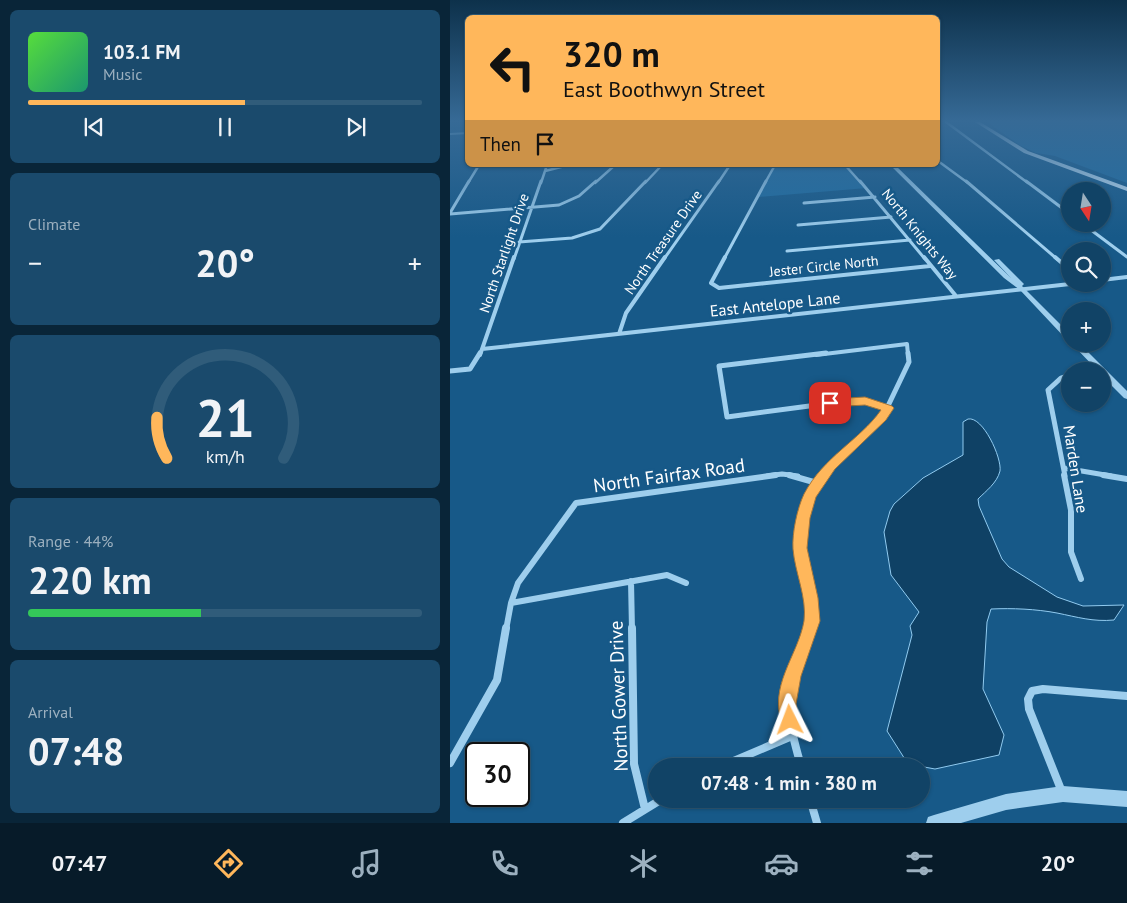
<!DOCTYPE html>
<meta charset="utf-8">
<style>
body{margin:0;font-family:"PT Sans",sans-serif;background:#1a4a6c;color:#f1f3f6;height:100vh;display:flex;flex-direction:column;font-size:19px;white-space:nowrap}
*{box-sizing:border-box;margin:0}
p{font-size:16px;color:#9cb0bf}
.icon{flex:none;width:28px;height:28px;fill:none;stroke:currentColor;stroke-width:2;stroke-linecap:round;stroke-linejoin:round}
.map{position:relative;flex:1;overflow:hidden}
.drawer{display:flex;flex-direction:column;gap:10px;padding:10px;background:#092538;width:450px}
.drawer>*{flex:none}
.banner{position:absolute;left:15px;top:15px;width:475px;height:152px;border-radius:8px;box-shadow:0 1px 4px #0004,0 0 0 1px #305c7a;background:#ffb75b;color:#111;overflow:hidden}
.needle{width:32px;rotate:168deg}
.controls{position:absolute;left:611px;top:182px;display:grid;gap:10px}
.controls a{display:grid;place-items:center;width:50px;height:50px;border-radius:50%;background:#114366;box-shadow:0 1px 4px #0004,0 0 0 1px #305c7a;font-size:25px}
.speed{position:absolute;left:15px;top:742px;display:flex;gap:10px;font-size:25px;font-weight:700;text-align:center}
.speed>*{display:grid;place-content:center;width:65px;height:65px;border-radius:50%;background:#114366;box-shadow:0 1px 4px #0004,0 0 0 1px #305c7a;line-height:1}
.speed .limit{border:2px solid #111;border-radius:8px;background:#fff;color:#111}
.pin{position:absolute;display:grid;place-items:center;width:42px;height:42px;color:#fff;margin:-21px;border-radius:10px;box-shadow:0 2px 8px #0006}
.me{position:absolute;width:55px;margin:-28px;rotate:357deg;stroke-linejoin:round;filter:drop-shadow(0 0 4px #0008)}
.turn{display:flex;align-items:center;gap:18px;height:105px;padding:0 15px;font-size:22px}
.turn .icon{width:65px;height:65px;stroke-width:2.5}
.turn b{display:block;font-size:35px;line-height:42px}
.then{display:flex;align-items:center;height:48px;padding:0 15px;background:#0003;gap:10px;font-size:19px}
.big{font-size:38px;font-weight:800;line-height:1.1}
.drawer .card{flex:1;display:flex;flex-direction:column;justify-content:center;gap:8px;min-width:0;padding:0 18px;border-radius:8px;background:#1a4a6c}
.drawer .dial{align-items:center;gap:0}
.dial svg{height:130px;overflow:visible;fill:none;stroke:#305c7a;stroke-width:7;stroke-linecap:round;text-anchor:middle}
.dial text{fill:#f1f3f6;stroke:none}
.song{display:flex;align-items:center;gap:15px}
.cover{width:60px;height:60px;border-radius:8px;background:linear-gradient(135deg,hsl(110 70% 55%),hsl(160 70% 35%))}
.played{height:5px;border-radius:2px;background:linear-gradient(90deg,#ffb75b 55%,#305c7a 55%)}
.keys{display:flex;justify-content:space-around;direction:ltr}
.heat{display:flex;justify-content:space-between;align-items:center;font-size:28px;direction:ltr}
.charge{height:8px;border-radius:4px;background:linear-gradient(90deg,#34c759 44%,#305c7a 0)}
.trip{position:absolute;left:198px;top:758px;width:282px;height:50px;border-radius:25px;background:#114366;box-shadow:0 1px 4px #0004,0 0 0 1px #305c7a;font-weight:800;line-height:50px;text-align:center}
.tabs{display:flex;height:80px;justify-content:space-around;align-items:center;background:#071b29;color:#9cb0bf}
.tabs .icon{width:35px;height:35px}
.tabs .current{color:#ffb75b}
.tabs b{font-size:22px;color:#f1f3f6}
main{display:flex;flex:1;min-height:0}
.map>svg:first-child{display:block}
</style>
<main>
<section class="drawer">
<div class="card">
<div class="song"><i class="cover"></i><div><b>103.1 FM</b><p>Music</p></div></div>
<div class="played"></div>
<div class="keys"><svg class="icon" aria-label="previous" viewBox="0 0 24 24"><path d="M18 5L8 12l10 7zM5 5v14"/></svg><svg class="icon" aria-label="pause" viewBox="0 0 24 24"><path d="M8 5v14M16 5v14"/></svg><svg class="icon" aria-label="next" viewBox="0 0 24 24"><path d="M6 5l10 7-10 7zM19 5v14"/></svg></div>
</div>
<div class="card"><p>Climate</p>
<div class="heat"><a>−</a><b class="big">20°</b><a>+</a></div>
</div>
<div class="card dial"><svg viewBox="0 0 100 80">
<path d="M14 69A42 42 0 1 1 86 69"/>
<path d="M14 69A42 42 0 0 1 8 44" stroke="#ffb75b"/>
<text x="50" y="56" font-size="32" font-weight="700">21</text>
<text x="50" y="72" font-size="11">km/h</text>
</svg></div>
<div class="card"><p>Range · 44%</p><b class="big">220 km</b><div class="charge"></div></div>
<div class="card"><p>Arrival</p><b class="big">07:48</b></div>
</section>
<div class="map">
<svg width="677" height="823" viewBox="0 0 677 823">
<rect width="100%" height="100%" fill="#175988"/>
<path fill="#206da1" d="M537,122H677V183L605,156L586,153L571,146Z
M325,165H393L417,188L308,197Z"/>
<path fill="#0f4165" stroke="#91cbf0" d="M518,419C533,416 552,458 550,471C547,483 536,491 528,499L529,506L552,559L559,567L607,597L633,606L674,605L664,620C643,622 627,617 607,613C586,609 562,608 541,609L537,622L533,689L554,735L549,755L485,769L458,764L437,731L462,635L460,626L469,612L441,575L434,532L440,511L444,504L473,478L513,455V422Z"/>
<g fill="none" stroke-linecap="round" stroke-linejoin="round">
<path stroke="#9eceed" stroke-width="2.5" d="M496,122L578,183
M488,161L518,183
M395,165L411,183
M95,171L119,165
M18,183L29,165
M91,183L97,165
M145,183L165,165
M195,183L212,165
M268,183L280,165
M315,183L325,165"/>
<path stroke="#9eceed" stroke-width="3" d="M410,181L475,259
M516,181L607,259
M576,181L620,214
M354,203L425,197
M0,213L19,181
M0,214L109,205L129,196L146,181
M633,224L677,257
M348,225L441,217
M69,242L122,238L150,229L196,181
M337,251L460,240
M64,259L91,181
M214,259L269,181
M274,259L316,181"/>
<path stroke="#9eceed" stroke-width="4" d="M275,257L261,283L269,288L480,266
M474,257L506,296
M605,257L620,270
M652,280L677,277
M169,334L176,313L215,257
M32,349L620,284
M30,355L64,257
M366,355L457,344L458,355"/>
<path stroke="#9eceed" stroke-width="5" d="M376,353L269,366L277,417L397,401H415L437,408
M0,371L20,369L30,353
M631,371L648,366
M437,408L459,362L458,353
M614,468L661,476
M317,476L332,474L348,476
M374,476C391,453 425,431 437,408
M615,476L598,390L611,378L620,375"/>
<path stroke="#9eceed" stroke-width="6" d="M339,475L367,483
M614,475L621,510V552L631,579
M653,475L677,479
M181,581L182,630
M61,603L217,575L236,583
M56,630L61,603L68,583L126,503L326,475
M360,630C364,612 359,594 355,577C345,538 353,507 375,475"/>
<path stroke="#9eceed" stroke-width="8" d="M182,628L184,764L195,809
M0,763L47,680L56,628
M272,766L342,736
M351,766C343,737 334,709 342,679C346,662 356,646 360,628
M612,792L579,709L578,699L582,691L593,689L677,696
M360,799L367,823
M173,823L212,799"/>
<path fill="#9eceed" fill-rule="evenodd" d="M18,132V134L0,135V133Z
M440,165H445L561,278L544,260L549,259L574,284L572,286L620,334V340H617L570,290L554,278Z
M622,344H630L677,391V399L674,398L652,376V371H648Z
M613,786L677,791V807L613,802L556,810L511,823H476L478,817L484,815L556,794Z"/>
<path fill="#cbe6fa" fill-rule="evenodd" d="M525,122H530L578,151L677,187V191L574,153Z"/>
</g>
<linearGradient id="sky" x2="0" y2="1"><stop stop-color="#0d314b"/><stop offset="0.51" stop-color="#366a96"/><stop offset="1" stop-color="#366a96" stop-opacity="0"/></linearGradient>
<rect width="677" height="237" fill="url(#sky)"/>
<path fill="#ffb75b" stroke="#a6773b" d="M415,397L442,406L444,408L436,420L385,469L366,497L360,518L357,548L368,598L370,621L351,676L346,704L349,720L346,726L340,729L333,726C317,687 348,656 354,621C357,597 345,573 343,549C342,533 347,509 354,494C374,456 409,441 431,410L415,405L380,407L375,403L380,399Z"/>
<g text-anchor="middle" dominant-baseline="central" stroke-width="5" stroke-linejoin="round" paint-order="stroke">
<g font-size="14" fill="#fff" stroke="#175988">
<text transform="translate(470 234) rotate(51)">North Knights Way</text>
<text transform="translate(213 242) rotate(-55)">North Treasure Drive</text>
<text transform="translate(54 253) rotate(-71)">North Starlight Drive</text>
<text transform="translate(374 266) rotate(-6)">Jester Circle North</text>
</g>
<g font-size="16" fill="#fff" stroke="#175988">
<text transform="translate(325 304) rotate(-6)">East Antelope Lane</text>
<text transform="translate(626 469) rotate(81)">Marden Lane</text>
</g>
<g font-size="19" fill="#fff" stroke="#175988">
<text transform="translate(219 475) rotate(-8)">North Fairfax Road</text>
<text transform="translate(168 696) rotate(-92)">North Gower Drive</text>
</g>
</g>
</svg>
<div class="controls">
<a><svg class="needle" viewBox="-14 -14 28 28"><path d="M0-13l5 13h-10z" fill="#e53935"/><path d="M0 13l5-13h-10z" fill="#9cb0bf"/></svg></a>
<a><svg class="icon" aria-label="search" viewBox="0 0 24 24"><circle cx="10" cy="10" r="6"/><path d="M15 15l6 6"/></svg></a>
<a>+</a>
<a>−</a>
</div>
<div class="speed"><div class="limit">30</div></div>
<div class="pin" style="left:380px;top:403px;background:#d93025"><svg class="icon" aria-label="arrive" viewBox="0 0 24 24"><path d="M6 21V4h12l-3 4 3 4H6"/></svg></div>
<svg class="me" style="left:340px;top:720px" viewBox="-20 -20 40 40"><path d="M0-17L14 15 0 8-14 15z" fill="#ffb75b" stroke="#fff" stroke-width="4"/></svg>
<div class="trip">07:48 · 1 min · 380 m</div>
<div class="banner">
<div class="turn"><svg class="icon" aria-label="left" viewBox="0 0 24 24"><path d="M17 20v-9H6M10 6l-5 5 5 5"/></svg><div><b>320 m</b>East Boothwyn Street</div></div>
<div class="then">Then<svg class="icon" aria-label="arrive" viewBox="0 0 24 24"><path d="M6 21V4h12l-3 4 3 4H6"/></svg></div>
</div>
</div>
</main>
<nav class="tabs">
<b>07:47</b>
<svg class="icon current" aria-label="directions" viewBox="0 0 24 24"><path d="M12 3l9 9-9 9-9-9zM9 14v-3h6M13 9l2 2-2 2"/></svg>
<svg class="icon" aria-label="music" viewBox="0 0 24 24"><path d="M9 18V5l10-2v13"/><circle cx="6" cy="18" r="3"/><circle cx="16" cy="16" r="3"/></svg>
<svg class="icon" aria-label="phone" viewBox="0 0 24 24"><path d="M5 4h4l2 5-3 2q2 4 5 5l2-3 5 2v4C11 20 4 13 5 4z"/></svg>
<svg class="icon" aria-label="climate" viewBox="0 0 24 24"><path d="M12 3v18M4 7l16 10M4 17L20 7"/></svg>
<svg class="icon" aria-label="car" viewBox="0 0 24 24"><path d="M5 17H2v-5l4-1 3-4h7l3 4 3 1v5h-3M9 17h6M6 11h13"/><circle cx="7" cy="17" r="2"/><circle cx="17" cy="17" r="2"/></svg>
<svg class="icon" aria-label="filters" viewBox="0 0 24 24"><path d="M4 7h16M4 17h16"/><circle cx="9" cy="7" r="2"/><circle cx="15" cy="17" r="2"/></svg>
<b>20°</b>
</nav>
